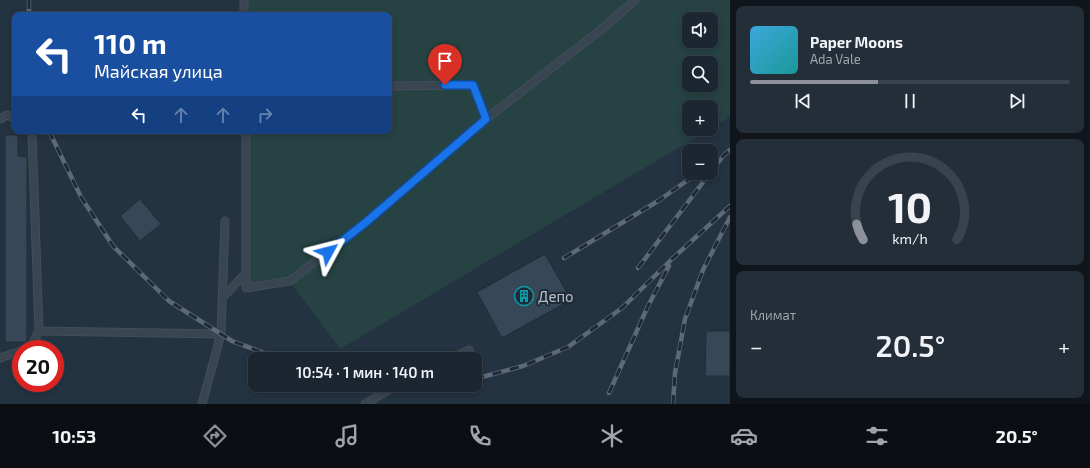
<!DOCTYPE html>
<html lang="ru">
<meta charset="utf-8">
<style>
body{margin:0;font-family:"Exo 2",sans-serif;background:#242e39;color:#f1f3f6;height:100vh;display:flex;flex-direction:column;font-size:15px;white-space:nowrap}
*{box-sizing:border-box;margin:0}
p{font-size:13px;color:#a0a5ab}
.icon{flex:none;width:22px;height:22px;fill:none;stroke:currentColor;stroke-width:2;stroke-linecap:round;stroke-linejoin:round}
.map{position:relative;flex:1;overflow:hidden}
.sheet{display:flex;flex-direction:column;gap:6px;padding:6px;background:#0f151b;width:360px}
.sheet>*{flex:none}
.top-card{position:absolute;left:12px;top:12px;width:380px;height:122px;border-radius:8px;box-shadow:0 2px 6px #0003,0 0 0 1px #39434d;background:#1a4fa0;color:#fff;overflow:hidden}
.fabs{position:absolute;left:682px;top:12px;display:grid;gap:8px}
.fabs a{display:grid;place-items:center;width:36px;height:36px;border-radius:8px;background:#1b2631;box-shadow:0 2px 6px #0003,0 0 0 1px #39434d;font-size:20px}
.speed{position:absolute;left:12px;top:340px;display:flex;gap:8px;font-size:20px;font-weight:700;text-align:center}
.speed>*{display:grid;place-content:center;width:52px;height:52px;border-radius:50%;background:#1b2631;box-shadow:0 2px 6px #0003,0 0 0 1px #39434d;line-height:1}
.speed .limit{border:6px solid #d22;background:#fff;color:#111}
.pin{position:absolute;display:grid;place-items:center;width:34px;height:34px;color:#fff;margin:-41px -17px;border-radius:50% 50% 50% 0;rotate:-45deg;box-shadow:0 0 4px #0007}
.pin .icon{rotate:45deg}
.me{position:absolute;width:44px;margin:-22px;rotate:52deg;stroke-linejoin:round;filter:drop-shadow(0 0 3px #0008)}
.turn{display:flex;align-items:center;gap:14px;height:84px;padding:0 16px;font-size:18px}
.turn .icon{width:52px;height:52px;stroke-width:2.5}
.turn b{display:block;font-size:28px;line-height:34px}
.lanes{display:flex;align-items:center;height:38px;padding:0 16px;background:#0003;justify-content:center;gap:20px;direction:ltr}
.lanes .off{opacity:.35}
.big{font-size:30px;font-weight:600;line-height:1.1}
.sheet .card{flex:1;display:flex;flex-direction:column;justify-content:center;gap:6px;min-width:0;padding:0 14px;border-radius:8px;background:#242e39}
.sheet .dial{align-items:center;gap:0}
.dial svg{height:104px;overflow:visible;fill:none;stroke:#39434d;stroke-width:7;stroke-linecap:round;text-anchor:middle}
.dial text{fill:#f1f3f6;stroke:none}
.song{display:flex;align-items:center;gap:12px}
.cover{width:48px;height:48px;border-radius:6px;background:linear-gradient(135deg,hsl(200 70% 55%),hsl(180 70% 35%))}
.played{height:4px;border-radius:2px;background:linear-gradient(90deg,#8c9099 40%,#39434d 40%)}
.keys{display:flex;justify-content:space-around;direction:ltr}
.heat{display:flex;justify-content:space-between;align-items:center;font-size:22px;direction:ltr}
.trip{position:absolute;left:248px;top:352px;width:234px;height:40px;border-radius:8px;background:#1b2631;box-shadow:0 2px 6px #0003,0 0 0 1px #39434d;font-weight:600;line-height:40px;text-align:center}
.tab-bar{display:flex;height:64px;justify-content:space-around;align-items:center;background:#0b0f14;color:#a0a5ab}
.tab-bar .icon{width:28px;height:28px}
.tab-bar .selected{color:#8c9099}
.tab-bar b{font-size:18px;color:#f1f3f6}
main{display:flex;flex:1;min-height:0}
.map>svg:first-child{display:block}
</style>
<main>
<div class="map">
<svg width="730" height="404" viewBox="0 0 730 404">
<rect width="100%" height="100%" fill="#243341"/>
<path fill="#264242" fill-rule="evenodd" d="M244,0H730V117L711,128V107H689V129H710L340,349L290,282L246,288V131H389V15H244ZM689,19H711V41H689ZM689,63H711V85H689Z"/>
<path fill="#364857" stroke="#202c38" d="M5,135H18V156L27,157V342H5Z
M140,199L161,224L140,241L120,216Z
M545,254L571,300L502,338L477,292Z
M706,331H730V376H705Z"/>
<g fill="none" stroke-linecap="round" stroke-linejoin="round">
<g stroke="#424e5a" stroke-width="9">
<path id="lane" d="M244,0V15
M389,86L473,85L486,119
M0,119L7,115L15,118
M30,131L32,133L39,331
M246,131V288L290,281L365,223L486,119L603,28L635,0
M222,298L246,273
M27,349L31,347L39,331L221,334
M0,358L21,351
M450,359L469,350
M202,404L221,334L225,221
M365,404L397,385"/>
</g>
<use href="#lane" stroke="#394551" stroke-width="7"/>
<g stroke="#5b6978" stroke-width="4.5">
<path id="rail" d="M29,0V15
M49,131L81,197L113,246L169,301L232,341L280,359
M711,172L724,155L730,150
M564,258L658,201L698,173
M638,268L710,173
M475,378L486,376L523,366L568,347L622,308L672,259L730,206
M438,385H442
M609,393L648,306L669,266
M673,404L675,373L685,319L703,270L730,217"/>
</g>
<use href="#rail" stroke="#1e2a36" stroke-width="3" stroke-dasharray="9" stroke-linecap="butt"/>
</g>
<g fill="none" stroke-linecap="round" stroke-linejoin="round">
<g stroke="#114b97" stroke-width="10">
<path id="route" d="M328,252L365,223L486,119L473,85H445"/>
</g>
<use href="#route" stroke="#1a73e8" stroke-width="7"/>
</g>
<defs>
<g id="building-ring" transform="scale(1)"><circle r="9.5" fill="#1e2a36" stroke="#0f9aa8" stroke-width="1.5"/><path d="M-4-6H4V6H1V3H-1V6H-4ZM-2.5-4.3h1.7v1.8h-1.7ZM.8-4.3h1.7v1.8H.8ZM-2.5-1h1.7V.8h-1.7ZM.8-1h1.7V.8H.8Z" fill="#0f9aa8"/></g>
</defs>
<g fill-rule="evenodd">
<use href="#building-ring" x="524" y="296"/>
</g>
<g text-anchor="middle" dominant-baseline="central" stroke-width="4" stroke-linejoin="round" paint-order="stroke">
<g font-size="15" fill="#b5c0cb" stroke="#1e2a36" text-anchor="start">
<text x="538" y="296">Депо</text>
</g>
</g>
</svg>
<div class="fabs">
<a><svg class="icon" aria-label="sound" viewBox="0 0 24 24"><path d="M4 9h4l5-4v14l-5-4H4zM17 9q2 3 0 6"/></svg></a>
<a><svg class="icon" aria-label="search" viewBox="0 0 24 24"><circle cx="10" cy="10" r="6"/><path d="M15 15l6 6"/></svg></a>
<a>+</a>
<a>−</a>
</div>
<div class="speed"><div class="limit">20</div></div>
<div class="pin" style="left:445px;top:85px;background:#d93025"><svg class="icon" aria-label="arrive" viewBox="0 0 24 24"><path d="M6 21V4h12l-3 4 3 4H6"/></svg></div>
<svg class="me" style="left:328px;top:252px" viewBox="-20 -20 40 40"><path d="M0-17L14 15 0 8-14 15z" fill="#1a73e8" stroke="#fff" stroke-width="4"/></svg>
<div class="trip">10:54 · 1 мин · 140 m</div>
<div class="top-card">
<div class="turn"><svg class="icon" aria-label="left" viewBox="0 0 24 24"><path d="M17 20v-9H6M10 6l-5 5 5 5"/></svg><div><b>110 m</b>Майская улица</div></div>
<div class="lanes"><svg class="icon" aria-label="left" viewBox="0 0 24 24"><path d="M17 20v-9H6M10 6l-5 5 5 5"/></svg><svg class="icon off" aria-label="ahead" viewBox="0 0 24 24"><path d="M12 20V5M6 11l6-6 6 6"/></svg><svg class="icon off" aria-label="ahead" viewBox="0 0 24 24"><path d="M12 20V5M6 11l6-6 6 6"/></svg><svg class="icon off" aria-label="right" viewBox="0 0 24 24"><path d="M7 20v-9h11M14 6l5 5-5 5"/></svg></div>
</div>
</div>
<section class="sheet">
<div class="card">
<div class="song"><i class="cover"></i><div><b>Paper Moons</b><p>Ada Vale</p></div></div>
<div class="played"></div>
<div class="keys"><svg class="icon" aria-label="previous" viewBox="0 0 24 24"><path d="M18 5L8 12l10 7zM5 5v14"/></svg><svg class="icon" aria-label="pause" viewBox="0 0 24 24"><path d="M8 5v14M16 5v14"/></svg><svg class="icon" aria-label="next" viewBox="0 0 24 24"><path d="M6 5l10 7-10 7zM19 5v14"/></svg></div>
</div>
<div class="card dial"><svg viewBox="0 0 100 80">
<path d="M14 69A42 42 0 1 1 86 69"/>
<path d="M14 69A42 42 0 0 1 9 57" stroke="#8c9099"/>
<text x="50" y="56" font-size="32" font-weight="700">10</text>
<text x="50" y="72" font-size="11">km/h</text>
</svg></div>
<div class="card"><p>Климат</p>
<div class="heat"><a>−</a><b class="big">20.5°</b><a>+</a></div>
</div>
</section>
</main>
<nav class="tab-bar">
<b>10:53</b>
<svg class="icon selected" aria-label="directions" viewBox="0 0 24 24"><path d="M12 3l9 9-9 9-9-9zM9 14v-3h6M13 9l2 2-2 2"/></svg>
<svg class="icon" aria-label="music" viewBox="0 0 24 24"><path d="M9 18V5l10-2v13"/><circle cx="6" cy="18" r="3"/><circle cx="16" cy="16" r="3"/></svg>
<svg class="icon" aria-label="phone" viewBox="0 0 24 24"><path d="M5 4h4l2 5-3 2q2 4 5 5l2-3 5 2v4C11 20 4 13 5 4z"/></svg>
<svg class="icon" aria-label="climate" viewBox="0 0 24 24"><path d="M12 3v18M4 7l16 10M4 17L20 7"/></svg>
<svg class="icon" aria-label="car" viewBox="0 0 24 24"><path d="M5 17H2v-5l4-1 3-4h7l3 4 3 1v5h-3M9 17h6M6 11h13"/><circle cx="7" cy="17" r="2"/><circle cx="17" cy="17" r="2"/></svg>
<svg class="icon" aria-label="filters" viewBox="0 0 24 24"><path d="M4 7h16M4 17h16"/><circle cx="9" cy="7" r="2"/><circle cx="15" cy="17" r="2"/></svg>
<b>20.5°</b>
</nav>
